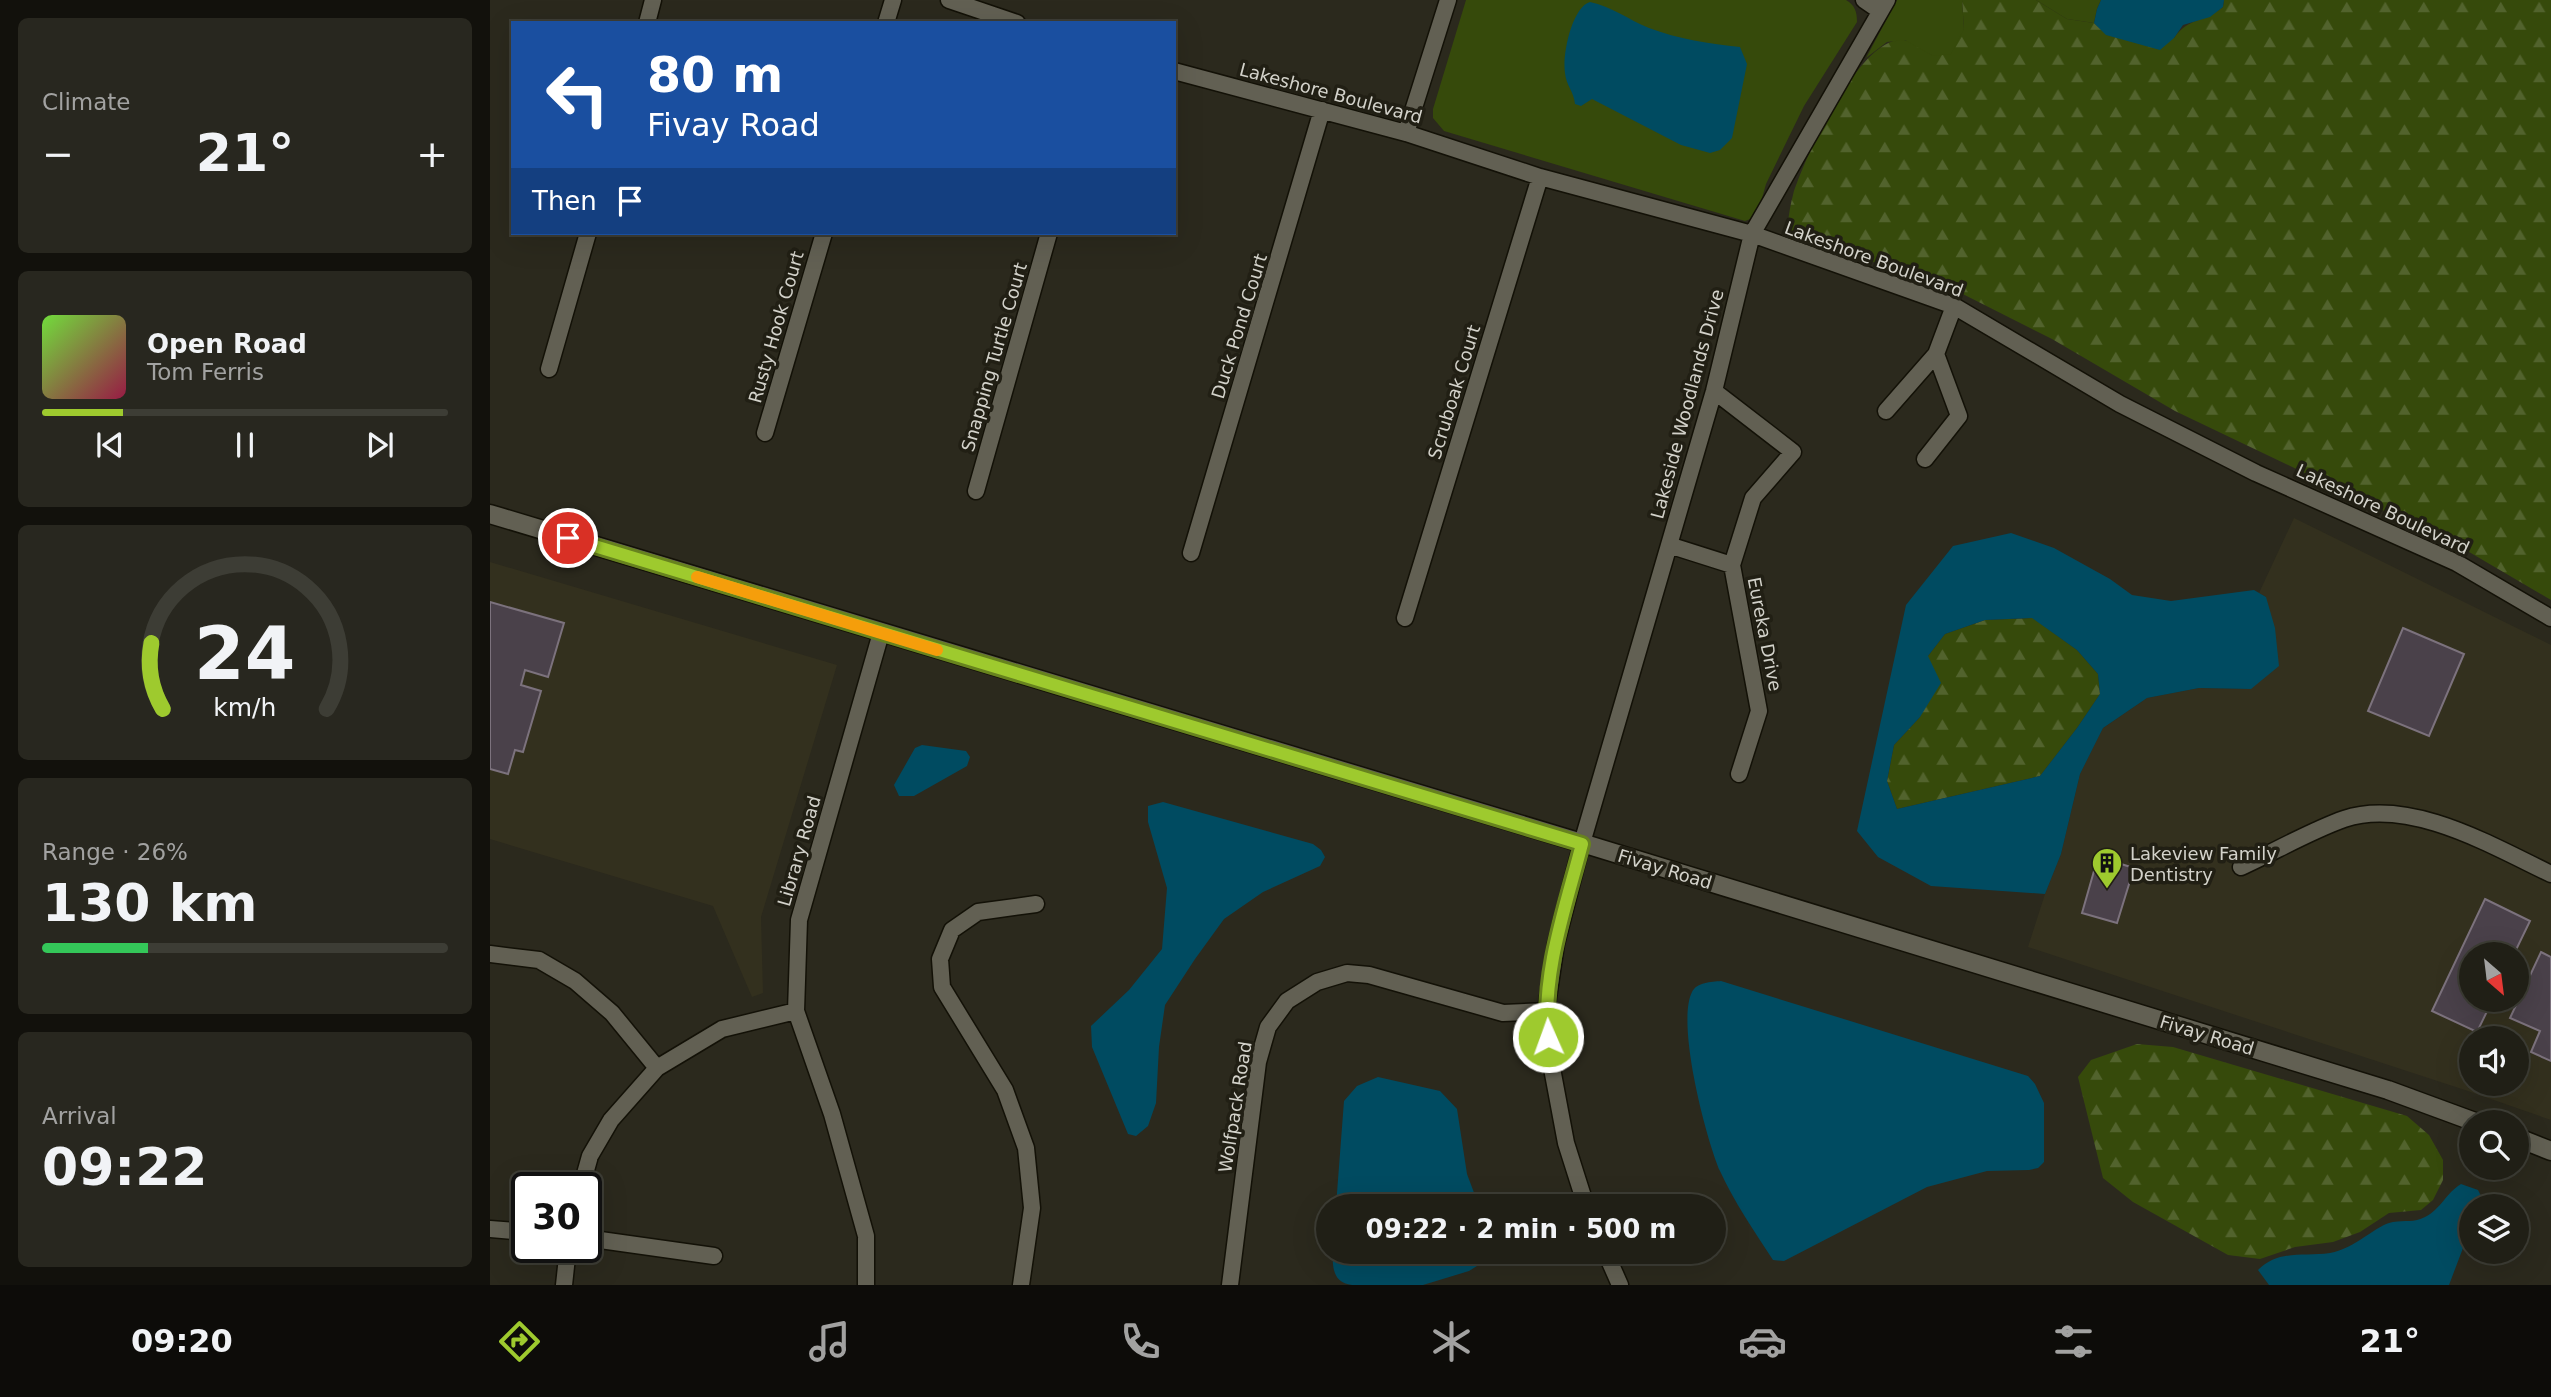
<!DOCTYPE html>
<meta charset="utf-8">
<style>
body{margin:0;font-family:"DejaVu Sans",sans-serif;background:#28271f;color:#f1f3f6;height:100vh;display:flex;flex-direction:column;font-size:26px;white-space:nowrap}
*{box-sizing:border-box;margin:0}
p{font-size:23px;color:#a2a2a1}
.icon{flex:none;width:38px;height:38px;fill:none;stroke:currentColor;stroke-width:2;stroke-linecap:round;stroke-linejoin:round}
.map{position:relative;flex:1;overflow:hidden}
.side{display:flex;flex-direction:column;gap:18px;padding:18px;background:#12110c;width:490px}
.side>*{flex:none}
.hud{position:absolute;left:21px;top:21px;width:665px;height:214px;border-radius:0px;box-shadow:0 7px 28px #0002,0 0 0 2px #3d3d35;background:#1a4fa0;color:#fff;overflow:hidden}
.needle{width:46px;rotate:152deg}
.buttons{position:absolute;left:1969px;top:942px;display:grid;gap:14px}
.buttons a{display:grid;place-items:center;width:70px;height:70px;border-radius:50%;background:#201f16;box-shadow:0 7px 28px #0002,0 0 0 2px #3d3d35;font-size:35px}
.speed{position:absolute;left:21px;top:1172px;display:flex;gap:14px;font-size:35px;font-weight:700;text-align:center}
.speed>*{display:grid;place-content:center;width:91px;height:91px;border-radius:50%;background:#201f16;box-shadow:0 7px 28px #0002,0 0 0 2px #3d3d35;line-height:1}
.speed .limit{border:4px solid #111;border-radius:10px;background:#fff;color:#111}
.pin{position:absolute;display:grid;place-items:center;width:60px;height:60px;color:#fff;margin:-30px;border:4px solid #fff;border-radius:50%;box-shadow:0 2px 7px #0007}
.me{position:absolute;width:77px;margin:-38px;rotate:358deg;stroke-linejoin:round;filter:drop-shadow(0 0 5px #0008)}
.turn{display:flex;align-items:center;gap:24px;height:147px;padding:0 21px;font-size:32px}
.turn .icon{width:91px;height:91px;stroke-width:2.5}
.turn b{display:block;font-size:49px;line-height:60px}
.then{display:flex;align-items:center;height:66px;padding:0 21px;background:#0003;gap:14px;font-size:26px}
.big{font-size:52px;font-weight:600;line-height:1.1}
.side .widget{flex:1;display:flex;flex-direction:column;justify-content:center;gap:10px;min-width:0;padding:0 24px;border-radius:10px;background:#28271f}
.side .dial{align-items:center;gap:0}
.dial svg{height:182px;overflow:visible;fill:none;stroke:#3d3d35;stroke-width:7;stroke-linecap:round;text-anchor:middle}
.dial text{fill:#f1f3f6;stroke:none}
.song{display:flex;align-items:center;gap:21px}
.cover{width:84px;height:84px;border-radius:10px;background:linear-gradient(135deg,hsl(100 70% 55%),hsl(340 70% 35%))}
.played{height:7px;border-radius:4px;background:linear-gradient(90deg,#9eca2e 20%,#3d3d35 20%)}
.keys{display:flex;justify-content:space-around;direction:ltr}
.heat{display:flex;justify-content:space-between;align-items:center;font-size:38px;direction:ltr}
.charge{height:10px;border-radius:5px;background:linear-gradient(90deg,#34c759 26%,#3d3d35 0)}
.trip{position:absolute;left:826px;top:1194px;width:410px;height:70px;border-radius:35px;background:#201f16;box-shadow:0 7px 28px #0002,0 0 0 2px #3d3d35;font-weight:600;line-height:70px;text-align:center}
.dock{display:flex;height:112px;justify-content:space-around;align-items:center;background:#0d0c09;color:#a2a2a1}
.dock .icon{width:49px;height:49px}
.dock .current{color:#9eca2e}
.dock b{font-size:32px;color:#f1f3f6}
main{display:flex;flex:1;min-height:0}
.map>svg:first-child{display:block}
</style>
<main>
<section class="side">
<div class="widget"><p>Climate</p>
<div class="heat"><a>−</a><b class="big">21°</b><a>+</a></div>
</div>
<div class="widget">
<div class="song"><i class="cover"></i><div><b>Open Road</b><p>Tom Ferris</p></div></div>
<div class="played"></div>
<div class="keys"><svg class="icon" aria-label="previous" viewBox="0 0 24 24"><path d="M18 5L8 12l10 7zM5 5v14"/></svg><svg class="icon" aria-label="pause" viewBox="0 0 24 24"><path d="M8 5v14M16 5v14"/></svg><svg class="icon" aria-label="next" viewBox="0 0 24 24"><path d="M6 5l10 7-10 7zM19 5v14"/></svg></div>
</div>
<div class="widget dial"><svg viewBox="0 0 100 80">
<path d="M14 69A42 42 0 1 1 86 69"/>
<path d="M14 69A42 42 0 0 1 9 40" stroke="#9eca2e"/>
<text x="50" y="56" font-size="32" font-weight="700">24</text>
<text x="50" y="72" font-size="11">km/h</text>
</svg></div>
<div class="widget"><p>Range · 26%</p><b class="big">130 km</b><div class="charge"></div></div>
<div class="widget"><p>Arrival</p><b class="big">09:22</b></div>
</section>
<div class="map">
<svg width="2061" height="1285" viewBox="0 0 2061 1285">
<defs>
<pattern id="forest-firs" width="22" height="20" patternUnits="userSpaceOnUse" patternTransform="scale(1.75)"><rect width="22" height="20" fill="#364a0b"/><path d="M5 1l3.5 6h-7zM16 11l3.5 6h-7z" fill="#52632d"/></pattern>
</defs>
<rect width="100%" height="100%" fill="#2b291d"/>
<path fill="#33301e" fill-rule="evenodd" d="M1804,518L2061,645V1120L1975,1090L1538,947L1555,894L1571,854L1590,774L1613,728L1657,698L1709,688L1761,689L1776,597L1769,593ZM1981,954H2026V999H1981ZM1981,1038H2026V1083H1981Z
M0,562L347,665L271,917L273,993L262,997L223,906L0,839Z"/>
<path fill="url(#forest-firs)" d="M1472,0H1546L1577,19L1604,23L1617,35L1684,38C1699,17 1713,23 1733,7L1734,0H2061V600L1974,549L1685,411L1562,339L1447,281L1303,238L1297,227C1299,216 1300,205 1303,195C1314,159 1370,35 1414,40C1423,41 1435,51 1442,55L1474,29Z
M1543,618L1587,650L1608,674L1610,694L1587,728L1550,776L1407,809L1397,781L1404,745L1430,717L1438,656L1455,634L1495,620Z
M1647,1044L1683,1047L1917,1116L1939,1135L1953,1160V1180L1943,1200L1931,1210L1899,1213L1870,1232L1843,1242L1805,1247L1770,1259L1738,1255L1643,1202L1613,1178L1588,1077L1601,1060Z"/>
<path fill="#364a0b" d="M976,0H1356C1365,5 1367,12 1367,22L1314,106L1276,184L1269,209L1263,218L1255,221L954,131L943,118V109Z
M1407,0H1472L1474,29L1461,54L1443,56L1415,40L1397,42L1376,58Z
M1546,0H1611L1607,9L1604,23L1577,19Z"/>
<path fill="#004b61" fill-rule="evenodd" d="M1611,0H1734L1733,7L1720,17L1693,25L1684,38L1670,50L1616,35L1604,23L1607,9Z
M1100,2C1121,6 1139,20 1159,28C1188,39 1220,44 1250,47L1257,64L1242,138L1230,150L1220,153L1191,145L1102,99L1091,106L1085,104C1084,92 1076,85 1075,73C1072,55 1082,7 1100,2Z
M1521,533L1564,548L1620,579L1642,595L1681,601L1764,590L1776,597L1785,628L1789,666L1761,689L1709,688L1657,698L1613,728L1590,774L1571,854L1555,894L1441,886L1388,857L1367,831L1416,605L1463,546ZM1542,618L1587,650L1608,674L1610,694L1587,728L1550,776L1407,809L1397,781L1404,745L1430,717L1451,683L1438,656L1455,634L1495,620Z
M432,745L476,751L480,757L477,766L424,796H409L404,785L425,748Z
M673,802L823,844L831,850L835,857L830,866L773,892L734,919L705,959L675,1005L669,1047L666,1103L658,1126L646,1136L638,1134L602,1047L601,1026L639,990L672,949L677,888L658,822V806Z
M1231,981L1538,1076L1545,1084L1554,1103V1162L1548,1168L1539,1170L1497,1171L1437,1187L1294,1261L1283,1260C1265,1232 1244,1202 1230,1171C1216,1138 1186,1024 1202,992C1207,982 1221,982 1231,981Z
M888,1077L950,1091L967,1109L977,1174L989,1206H846L854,1101L867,1086Z
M1971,1184L1988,1190L1992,1198L1989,1206H1981V1227L1959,1285H1779L1768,1270C1789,1249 1814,1257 1840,1253C1865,1249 1887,1224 1903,1222C1915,1220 1924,1223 1935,1217C1951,1209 1956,1193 1971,1184Z
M843,1251H1000L995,1261L979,1271L933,1285H862C843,1283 842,1267 843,1251Z"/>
<path fill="#4a414a" stroke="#7c727d" stroke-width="2" d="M0,602L74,623L58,677L35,670L31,685L51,691L33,752L25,750L18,774L0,769Z
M1913,628L1974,654L1939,736L1878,711Z
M1608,857L1644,868L1627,923L1592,913Z
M1995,899L2040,921L2024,954H1981V999H2003L1987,1032L1942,1011Z
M2051,952L2061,957V1061L2041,1052L2050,1031L2020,1018Z"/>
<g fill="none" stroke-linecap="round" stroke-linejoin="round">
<g stroke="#131107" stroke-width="19">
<path id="street" d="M459,0L527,23
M1374,0L1390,11
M157,23L163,0
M396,23L403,0
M684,71L916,133L1050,177L1262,234L1464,306L1630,404L1766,473L1967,563L2061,618
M916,133L958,0
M59,369L98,233
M1224,391L1303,452L1263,498L1242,565
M1396,411L1446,354L1464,306
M275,433L334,233
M1435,459L1469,416L1446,354
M486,491L559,233
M1179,545L1242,565L1269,711L1249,774
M701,553L832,110
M915,618L1050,177
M1751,867C1784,852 1820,831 1854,819C1920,797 2002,846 2061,874
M0,954L49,960L85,981L122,1013L167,1068
M91,1188L100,1156L121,1120L167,1068L232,1029L306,1011
M1096,1206L1076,1143L1061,1063L1056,1011L1066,944L1092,843L1224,391L1262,234L1397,0
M0,1229L37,1232
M96,1238L224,1256
M1115,1251L1130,1285
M74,1285L78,1248
M376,1285V1236L342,1114L306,1011L309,920L391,633
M531,1285L542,1208L536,1148L515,1090L452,987L450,959L462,930L488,912L546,904
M740,1285L768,1062L778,1027L797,1001L827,982L857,973L879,975L1013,1013L1056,1011"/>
</g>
<g stroke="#131107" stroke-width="21">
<path id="secondary" d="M0,514L1092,843L1898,1090L1985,1122
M2026,1137L2061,1151"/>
</g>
<use href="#street" stroke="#626053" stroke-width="16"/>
<use href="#secondary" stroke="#626053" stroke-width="18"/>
</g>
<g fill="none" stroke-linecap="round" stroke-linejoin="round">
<g stroke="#67831e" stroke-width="18">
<path id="route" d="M78,538L1092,844C1076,906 1052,972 1058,1037"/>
</g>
<use href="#route" stroke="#9eca2e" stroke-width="12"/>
<path stroke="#f59e0b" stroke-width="12" d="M207,577L447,650"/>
</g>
<defs>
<g id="building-pin" transform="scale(1.575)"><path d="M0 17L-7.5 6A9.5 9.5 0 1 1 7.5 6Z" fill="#9eca2e" stroke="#211f14"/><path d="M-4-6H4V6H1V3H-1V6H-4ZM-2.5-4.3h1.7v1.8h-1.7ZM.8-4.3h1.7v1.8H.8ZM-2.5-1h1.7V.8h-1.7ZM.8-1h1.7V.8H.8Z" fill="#111"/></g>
</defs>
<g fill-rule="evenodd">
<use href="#building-pin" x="1617" y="863"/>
</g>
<g text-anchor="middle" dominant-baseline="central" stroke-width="7" stroke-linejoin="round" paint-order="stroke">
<g font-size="18" fill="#d3d2ca" stroke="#211f14">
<text transform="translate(841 93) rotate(15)">Lakeshore Boulevard</text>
<text transform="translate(1384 259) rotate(20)">Lakeshore Boulevard</text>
<text transform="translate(749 326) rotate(-73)">Duck Pond Court</text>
<text transform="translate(286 327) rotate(-74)">Rusty Hook Court</text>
<text transform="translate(504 357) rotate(-74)">Snapping Turtle Court</text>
<text transform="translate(964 392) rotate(-73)">Scruboak Court</text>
<text transform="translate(1197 404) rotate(-75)">Lakeside Woodlands Drive</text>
<text transform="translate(1893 509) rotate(25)">Lakeshore Boulevard</text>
<text transform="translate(1275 634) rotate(79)">Eureka Drive</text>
<text transform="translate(309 851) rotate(-74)">Library Road</text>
<text transform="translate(1175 869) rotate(17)">Fivay Road</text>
<text transform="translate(1717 1035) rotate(17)">Fivay Road</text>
<text transform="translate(745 1107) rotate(-81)">Wolfpack Road</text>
</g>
<g font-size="18" fill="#d3d2ca" stroke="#211f14" text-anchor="start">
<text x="1640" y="853">Lakeview Family<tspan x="1640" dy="21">Dentistry</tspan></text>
</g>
</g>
</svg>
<div class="buttons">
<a><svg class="needle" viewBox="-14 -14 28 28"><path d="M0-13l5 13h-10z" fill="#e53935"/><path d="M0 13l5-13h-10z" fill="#a2a2a1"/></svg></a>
<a><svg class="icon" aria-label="sound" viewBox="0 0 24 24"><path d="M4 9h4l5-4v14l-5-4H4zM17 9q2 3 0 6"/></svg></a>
<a><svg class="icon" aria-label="search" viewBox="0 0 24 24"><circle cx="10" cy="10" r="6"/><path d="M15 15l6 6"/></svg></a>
<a><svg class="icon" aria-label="layers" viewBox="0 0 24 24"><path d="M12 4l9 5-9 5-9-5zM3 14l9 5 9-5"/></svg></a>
</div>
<div class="speed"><div class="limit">30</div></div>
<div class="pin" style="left:78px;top:538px;background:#d93025"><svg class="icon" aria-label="arrive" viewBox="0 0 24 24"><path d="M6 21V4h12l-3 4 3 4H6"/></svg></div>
<svg class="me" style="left:1058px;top:1037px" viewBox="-20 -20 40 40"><circle r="17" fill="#9eca2e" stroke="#fff" stroke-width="3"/><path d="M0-11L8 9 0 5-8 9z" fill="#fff"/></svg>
<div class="trip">09:22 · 2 min · 500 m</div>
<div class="hud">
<div class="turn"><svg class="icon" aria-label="left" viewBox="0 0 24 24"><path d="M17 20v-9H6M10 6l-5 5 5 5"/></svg><div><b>80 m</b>Fivay Road</div></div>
<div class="then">Then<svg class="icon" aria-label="arrive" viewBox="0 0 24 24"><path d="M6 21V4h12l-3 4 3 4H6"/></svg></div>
</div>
</div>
</main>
<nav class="dock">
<b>09:20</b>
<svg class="icon current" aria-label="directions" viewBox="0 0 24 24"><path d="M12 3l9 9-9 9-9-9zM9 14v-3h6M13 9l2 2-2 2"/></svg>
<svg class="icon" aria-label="music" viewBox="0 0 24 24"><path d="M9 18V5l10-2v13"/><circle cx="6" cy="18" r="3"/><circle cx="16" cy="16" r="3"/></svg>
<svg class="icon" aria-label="phone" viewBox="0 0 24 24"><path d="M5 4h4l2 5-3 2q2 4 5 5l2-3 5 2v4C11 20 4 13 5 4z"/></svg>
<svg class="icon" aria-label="climate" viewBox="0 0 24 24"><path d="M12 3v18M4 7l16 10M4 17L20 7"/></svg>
<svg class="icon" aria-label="car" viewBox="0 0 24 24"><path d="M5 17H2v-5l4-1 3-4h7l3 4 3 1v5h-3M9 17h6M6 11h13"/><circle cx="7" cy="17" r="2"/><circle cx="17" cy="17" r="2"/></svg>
<svg class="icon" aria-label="filters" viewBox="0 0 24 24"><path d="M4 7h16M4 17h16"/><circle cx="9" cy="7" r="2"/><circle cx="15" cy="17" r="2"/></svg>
<b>21°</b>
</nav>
